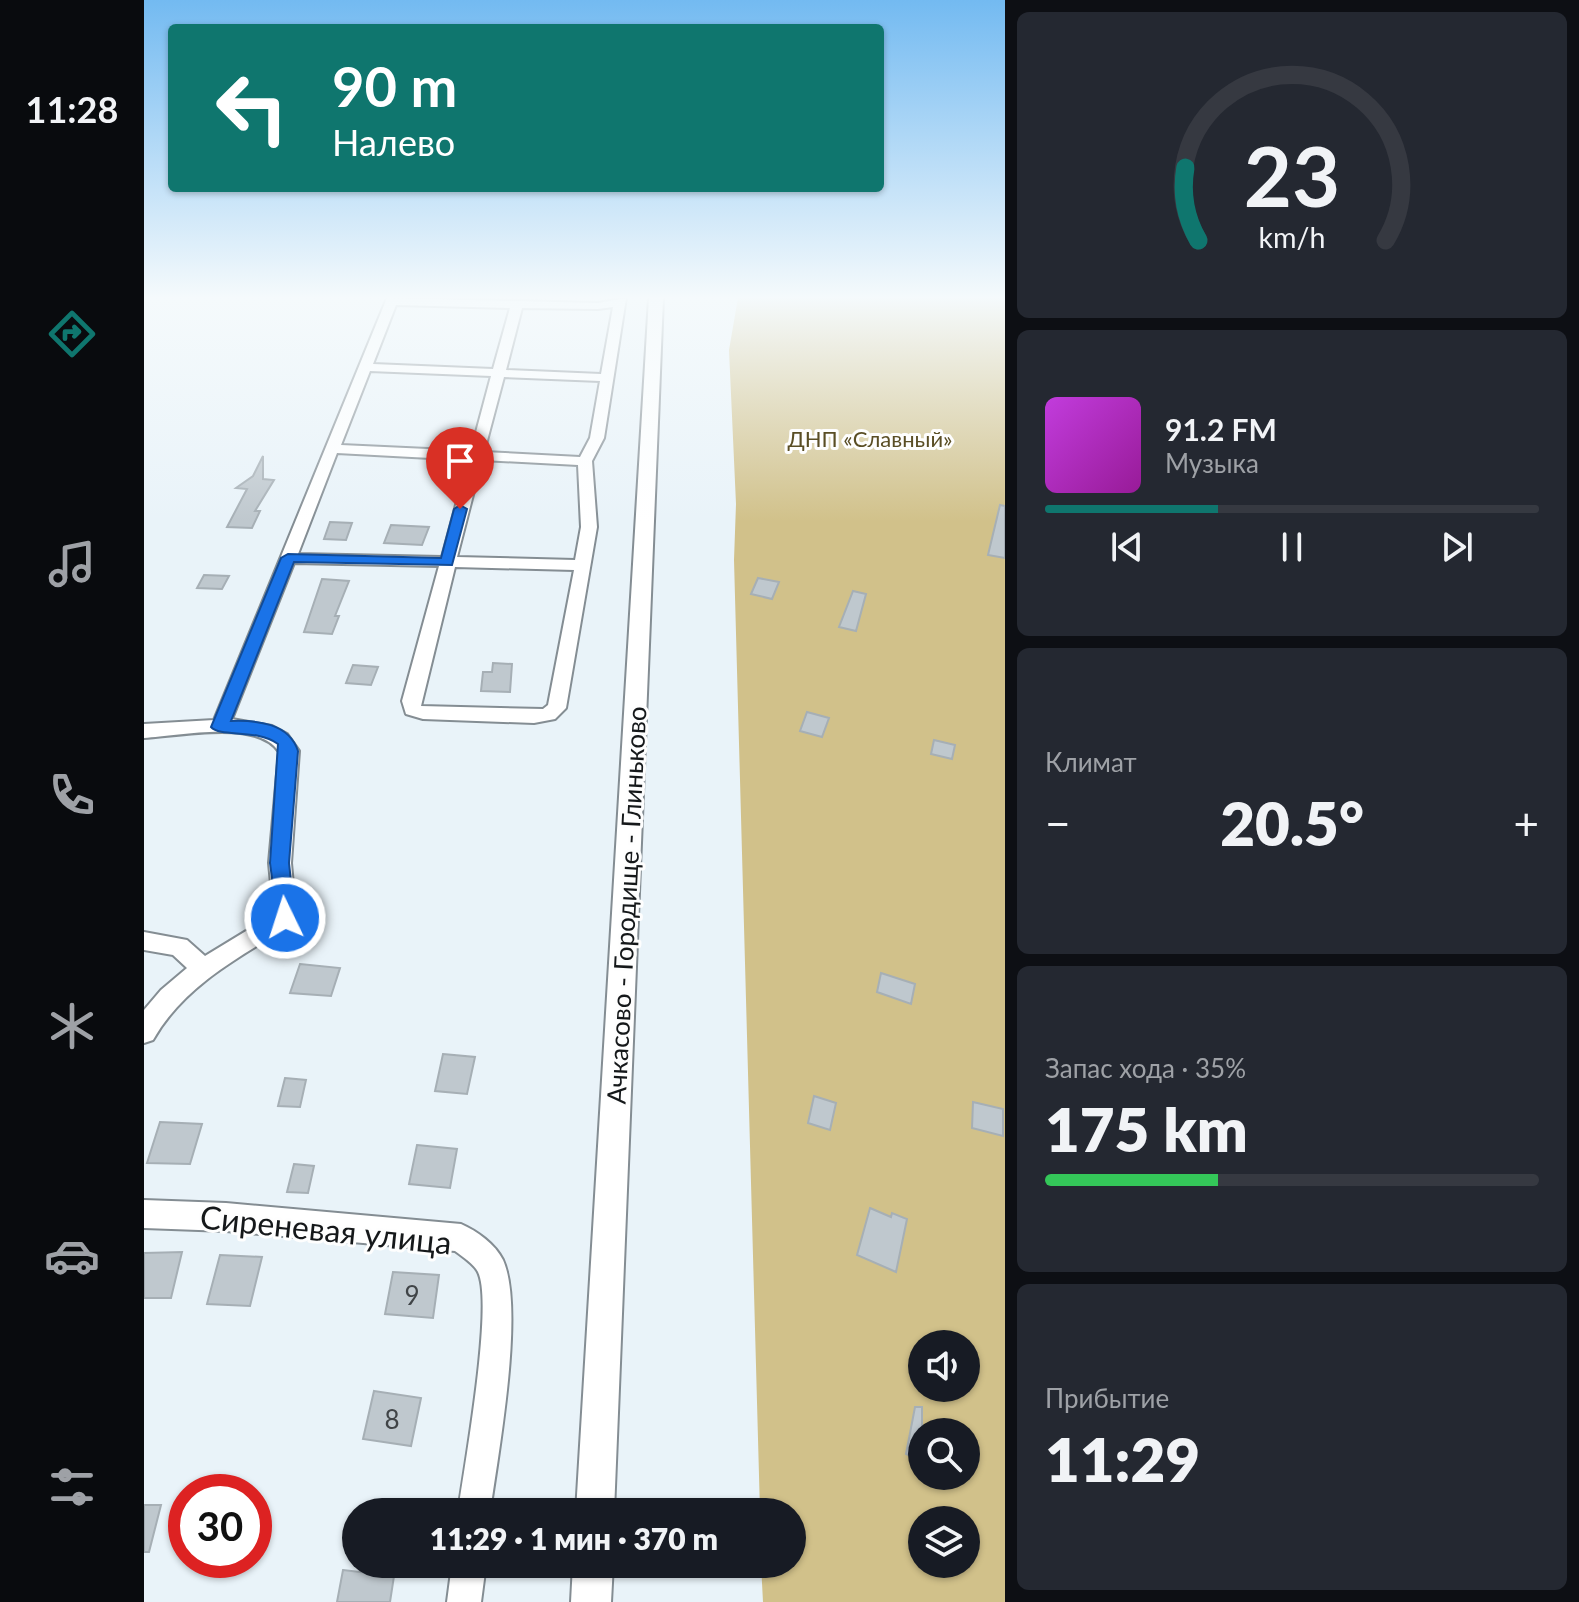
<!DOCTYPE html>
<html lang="ru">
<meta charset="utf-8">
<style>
body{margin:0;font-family:Lato,sans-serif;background:#242831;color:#f1f3f6;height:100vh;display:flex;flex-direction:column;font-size:30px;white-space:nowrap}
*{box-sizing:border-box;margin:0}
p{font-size:26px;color:#9ea1a6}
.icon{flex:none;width:44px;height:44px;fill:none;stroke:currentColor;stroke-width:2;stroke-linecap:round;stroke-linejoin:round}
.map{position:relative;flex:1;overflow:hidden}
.panel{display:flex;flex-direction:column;gap:12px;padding:12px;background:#0d0f14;width:574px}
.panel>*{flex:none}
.hud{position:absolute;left:24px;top:24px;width:716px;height:168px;border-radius:8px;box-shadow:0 2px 6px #0004;background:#0f766e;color:#fff;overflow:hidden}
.fabs{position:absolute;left:764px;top:1330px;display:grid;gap:16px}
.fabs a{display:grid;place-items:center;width:72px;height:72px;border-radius:50%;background:#171b24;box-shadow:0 2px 6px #0004;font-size:40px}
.speed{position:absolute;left:24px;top:1474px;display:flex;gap:16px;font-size:40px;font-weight:700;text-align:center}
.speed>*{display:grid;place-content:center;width:104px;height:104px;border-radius:50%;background:#171b24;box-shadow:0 2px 6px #0004;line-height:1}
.speed .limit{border:12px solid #d22;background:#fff;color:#111}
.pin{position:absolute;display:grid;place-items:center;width:68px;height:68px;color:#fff;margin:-82px -34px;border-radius:50% 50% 50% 0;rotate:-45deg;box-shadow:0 0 8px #0007}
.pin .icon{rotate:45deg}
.me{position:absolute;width:88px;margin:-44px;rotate:356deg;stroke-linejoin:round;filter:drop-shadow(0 0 6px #0008)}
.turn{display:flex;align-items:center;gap:28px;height:168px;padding:0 32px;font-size:36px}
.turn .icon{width:104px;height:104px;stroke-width:2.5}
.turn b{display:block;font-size:56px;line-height:68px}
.big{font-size:60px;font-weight:800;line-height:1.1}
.panel .tile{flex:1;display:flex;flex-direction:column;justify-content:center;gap:12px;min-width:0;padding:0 28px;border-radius:12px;background:#242831}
.panel .dial{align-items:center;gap:0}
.dial svg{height:208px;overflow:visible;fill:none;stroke:#363941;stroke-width:7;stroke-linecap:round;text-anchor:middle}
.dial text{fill:#f1f3f6;stroke:none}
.song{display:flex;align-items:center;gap:24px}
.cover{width:96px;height:96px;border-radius:12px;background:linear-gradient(135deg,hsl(290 70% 55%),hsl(300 70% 35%))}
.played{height:8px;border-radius:4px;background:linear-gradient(90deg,#0f766e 35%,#363941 35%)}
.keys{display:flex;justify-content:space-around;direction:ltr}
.heat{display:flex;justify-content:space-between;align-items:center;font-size:44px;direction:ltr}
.charge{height:12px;border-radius:6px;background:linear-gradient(90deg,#34c759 35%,#363941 0)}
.trip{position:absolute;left:198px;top:1498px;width:464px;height:80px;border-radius:40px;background:#171b24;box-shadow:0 2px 6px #0004;font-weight:800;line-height:80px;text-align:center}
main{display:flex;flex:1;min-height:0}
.menu{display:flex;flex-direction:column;width:144px;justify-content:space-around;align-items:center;background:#090b0e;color:#9ea1a6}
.menu .icon{width:56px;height:56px}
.menu .selected{color:#0f766e}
.menu b{font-size:36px;color:#f1f3f6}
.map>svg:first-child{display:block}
</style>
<main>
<nav class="menu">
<b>11:28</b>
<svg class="icon selected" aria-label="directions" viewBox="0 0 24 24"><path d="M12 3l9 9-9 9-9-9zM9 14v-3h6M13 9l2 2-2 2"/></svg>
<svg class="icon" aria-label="music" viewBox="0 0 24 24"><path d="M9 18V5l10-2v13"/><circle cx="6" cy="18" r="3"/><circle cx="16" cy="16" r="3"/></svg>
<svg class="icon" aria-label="phone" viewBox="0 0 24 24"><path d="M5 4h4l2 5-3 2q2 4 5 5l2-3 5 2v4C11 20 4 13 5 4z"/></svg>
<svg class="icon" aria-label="climate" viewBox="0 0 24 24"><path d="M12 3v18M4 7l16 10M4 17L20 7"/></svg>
<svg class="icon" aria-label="car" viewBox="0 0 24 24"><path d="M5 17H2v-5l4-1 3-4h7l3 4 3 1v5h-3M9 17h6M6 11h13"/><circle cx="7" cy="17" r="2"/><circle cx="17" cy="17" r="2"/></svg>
<svg class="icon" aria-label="filters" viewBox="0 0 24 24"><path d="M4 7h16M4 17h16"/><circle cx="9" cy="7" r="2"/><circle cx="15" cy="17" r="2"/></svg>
</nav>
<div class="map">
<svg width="861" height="1602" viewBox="0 0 861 1602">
<rect width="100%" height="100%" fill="#e9f3f9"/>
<path fill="#d1c18a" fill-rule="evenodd" d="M594,298H861V1602H619L617,1564H648V1512H616L590,560L592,504L585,350ZM778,1344H822V1388H778ZM778,1432H822V1476H778ZM778,1520H822V1564H778Z"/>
<path fill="#bfc8ce" stroke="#a6afb5" stroke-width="2" d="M119,456V479L130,480L111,511H116L108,528L83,527L103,489L92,488L109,476Z
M856,505L861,506V558L844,555Z
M186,522L208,523L202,540L180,539Z
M247,525L285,527L278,545L240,543Z
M60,575L85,576L78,589L53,588Z
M614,578L635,582L628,599L607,594Z
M178,579L205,581L191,616H195L188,634L160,632Z
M709,591L722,594L712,631L695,627Z
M349,663L368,664L366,692L337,691L339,672H348Z
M209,665L234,667L227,685L202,683Z
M663,712L685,718L678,737L656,731Z
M790,740L811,745L808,759L787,754Z
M156,964L196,968L187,996L146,993Z
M737,973L771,984L767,1004L733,992Z
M299,1054L331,1057L323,1094L291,1091Z
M141,1078L162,1080L156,1107L134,1106Z
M670,1096L692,1103L686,1130L664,1123Z
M829,1102L859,1109V1136L828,1128Z
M16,1122L58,1124L46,1164L3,1163Z
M273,1145L313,1149L306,1188L265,1184Z
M150,1164L170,1166L164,1193L143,1192Z
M726,1208L747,1217L748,1213L763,1219L752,1272L713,1255Z
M38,1252L27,1298H0V1253Z
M76,1255L118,1257L106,1306L63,1304Z
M249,1272L295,1275L289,1318L241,1314Z
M230,1391L277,1398L267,1446L219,1439Z
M771,1407H778V1462L762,1454Z
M0,1505H17L5,1552H0Z
M199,1570L250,1576L246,1602H193Z"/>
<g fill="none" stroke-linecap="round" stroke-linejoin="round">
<g stroke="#848d93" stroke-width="4">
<path id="minor" d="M243,298L454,303L482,298L460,438L448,461L453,527L422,708L411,719L390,723L279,719L262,714L258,701L295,566L150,563L88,719L128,726L143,734L155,751L147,863L152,918L149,924C97,956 40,985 9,1040L0,1043V1010L17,990L43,968L29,955L0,950V932L43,940L61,956L130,914L125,863L135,752C114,719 35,736 0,738V724L70,720ZM252,305L366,308L349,369L229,364ZM469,307L457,374L362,370L378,308L454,309ZM226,371L347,376L327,451L197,445ZM360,377L456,381L446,438L436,457L340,452ZM193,453L324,460L298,557L154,554ZM338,460L434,465L437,527L431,560L313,557ZM311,567L430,570L404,705L399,709L277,706Z
M0,1200L82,1203L317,1224C333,1231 351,1244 359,1260C381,1309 354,1455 346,1512H314C320,1469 350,1304 334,1272C330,1264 319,1257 311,1251L82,1231L0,1228Z
M308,1564H342L337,1602H303Z"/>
</g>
<g stroke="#848d93" stroke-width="4">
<path id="tertiary" d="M505,298H519L470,1512H432Z
M429,1564H469L467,1602H427Z"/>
</g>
<use href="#minor" fill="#fff" fill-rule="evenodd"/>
<use href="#tertiary" fill="#fff" fill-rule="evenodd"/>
</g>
<linearGradient id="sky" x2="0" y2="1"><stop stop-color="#73baf1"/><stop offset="0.57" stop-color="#f5fafc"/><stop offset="1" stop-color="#f5fafc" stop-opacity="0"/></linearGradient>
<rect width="861" height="522" fill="url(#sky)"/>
<path fill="#1a73e8" stroke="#114b97" stroke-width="2" d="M316,505L323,509L308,565L150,562L87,721C113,720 145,723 154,751L145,863L151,918L141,926L134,924L126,863L134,744C112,728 77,738 67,727L137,558L144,554L297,558L310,509Z"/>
<g text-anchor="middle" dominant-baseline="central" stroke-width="6" stroke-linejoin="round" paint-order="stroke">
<g font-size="22" fill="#5a4e25" stroke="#fefefe">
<text x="726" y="438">ДНП «Славный»</text>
</g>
<g font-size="26" fill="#15181a" stroke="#fefefe">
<text transform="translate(482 905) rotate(-87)">Ачкасово - Городище - Глиньково</text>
</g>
<g font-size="26" fill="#404447">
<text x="268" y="1295">9</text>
<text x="248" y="1419">8</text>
</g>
<g font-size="32" fill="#15181a" stroke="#fefefe">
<text transform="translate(182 1229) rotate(6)">Сиреневая улица</text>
</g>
</g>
</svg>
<div class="fabs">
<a><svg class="icon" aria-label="sound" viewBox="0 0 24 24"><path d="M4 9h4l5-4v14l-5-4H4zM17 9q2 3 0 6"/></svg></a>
<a><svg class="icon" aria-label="search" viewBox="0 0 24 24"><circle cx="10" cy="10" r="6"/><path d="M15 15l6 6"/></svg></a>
<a><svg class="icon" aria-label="layers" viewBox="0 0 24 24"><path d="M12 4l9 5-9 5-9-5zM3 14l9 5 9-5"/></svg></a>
</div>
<div class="speed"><div class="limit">30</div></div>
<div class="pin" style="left:316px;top:509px;background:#d93025"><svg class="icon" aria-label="arrive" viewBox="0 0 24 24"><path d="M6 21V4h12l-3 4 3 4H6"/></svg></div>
<svg class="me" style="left:141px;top:918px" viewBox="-20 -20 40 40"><circle r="17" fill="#1a73e8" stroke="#fff" stroke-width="3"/><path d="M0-11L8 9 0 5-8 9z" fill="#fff"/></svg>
<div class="trip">11:29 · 1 мин · 370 m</div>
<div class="hud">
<div class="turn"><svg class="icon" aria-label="left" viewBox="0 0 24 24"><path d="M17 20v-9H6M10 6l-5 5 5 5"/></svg><div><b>90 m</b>Налево</div></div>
</div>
</div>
<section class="panel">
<div class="tile dial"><svg viewBox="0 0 100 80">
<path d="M14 69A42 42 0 1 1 86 69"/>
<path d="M14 69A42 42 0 0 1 9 41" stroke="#0f766e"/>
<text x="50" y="56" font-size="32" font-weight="700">23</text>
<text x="50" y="72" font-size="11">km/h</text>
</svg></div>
<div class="tile">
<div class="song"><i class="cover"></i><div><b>91.2 FM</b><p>Музыка</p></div></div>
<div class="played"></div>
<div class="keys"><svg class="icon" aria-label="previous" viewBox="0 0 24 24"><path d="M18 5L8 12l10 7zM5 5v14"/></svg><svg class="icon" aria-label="pause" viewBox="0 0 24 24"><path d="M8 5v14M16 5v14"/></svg><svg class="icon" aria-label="next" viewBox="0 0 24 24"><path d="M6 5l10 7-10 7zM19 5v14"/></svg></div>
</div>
<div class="tile"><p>Климат</p>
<div class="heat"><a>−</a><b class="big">20.5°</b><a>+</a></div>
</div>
<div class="tile"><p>Запас хода · 35%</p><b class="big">175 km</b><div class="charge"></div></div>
<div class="tile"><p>Прибытие</p><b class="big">11:29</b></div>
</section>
</main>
